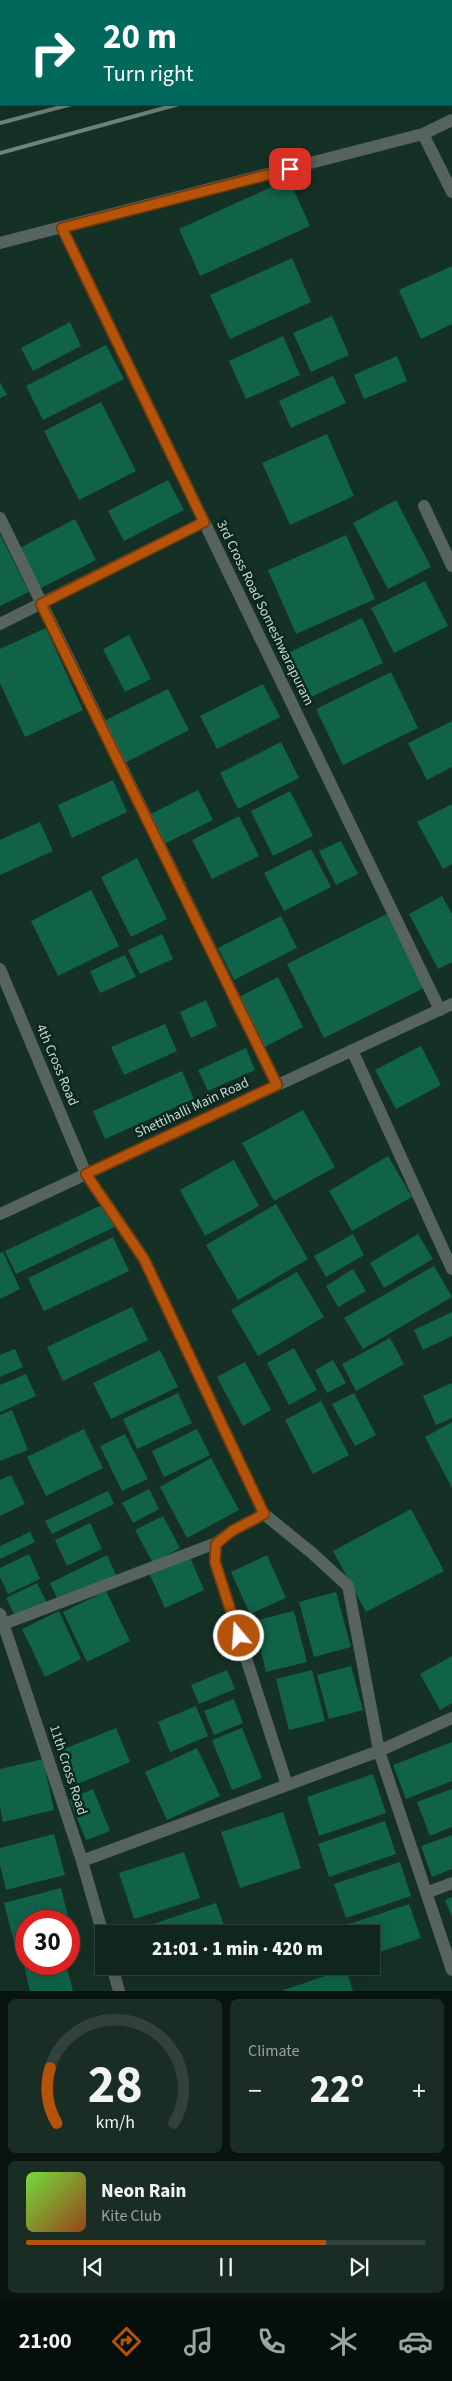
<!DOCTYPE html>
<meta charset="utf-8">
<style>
body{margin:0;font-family:"Source Sans 3",sans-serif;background:#192d25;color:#f1f3f6;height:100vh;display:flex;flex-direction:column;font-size:19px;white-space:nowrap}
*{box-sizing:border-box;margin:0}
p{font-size:16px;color:#9ca5a3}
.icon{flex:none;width:28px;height:28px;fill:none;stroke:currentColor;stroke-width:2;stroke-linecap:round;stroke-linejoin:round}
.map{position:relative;height:1991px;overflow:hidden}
.panel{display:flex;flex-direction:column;gap:8px;padding:8px;background:#09140f;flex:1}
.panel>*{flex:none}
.hud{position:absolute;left:0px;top:0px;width:452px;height:105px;box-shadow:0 5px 20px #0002,0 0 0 1px #30423b;background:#00695c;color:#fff;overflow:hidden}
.speed{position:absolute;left:15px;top:1910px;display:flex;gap:10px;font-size:25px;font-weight:700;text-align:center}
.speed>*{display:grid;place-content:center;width:65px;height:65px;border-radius:50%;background:#10251c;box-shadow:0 5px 20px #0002,0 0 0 1px #30423b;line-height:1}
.speed .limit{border:8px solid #d22;background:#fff;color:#111}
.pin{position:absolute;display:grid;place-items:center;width:42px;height:42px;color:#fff;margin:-21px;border-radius:10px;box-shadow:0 2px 8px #0006}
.me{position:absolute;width:55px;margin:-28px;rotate:342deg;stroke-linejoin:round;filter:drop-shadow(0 0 4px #0008)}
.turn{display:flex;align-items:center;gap:18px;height:105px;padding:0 20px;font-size:22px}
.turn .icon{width:65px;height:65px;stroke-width:2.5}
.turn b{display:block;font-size:35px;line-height:42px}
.big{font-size:38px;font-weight:800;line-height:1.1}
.panel .card{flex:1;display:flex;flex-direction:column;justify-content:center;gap:8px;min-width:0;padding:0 18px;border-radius:8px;background:#192d25}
.panel .dial{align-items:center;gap:0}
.dial svg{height:130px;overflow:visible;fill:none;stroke:#30423b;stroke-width:7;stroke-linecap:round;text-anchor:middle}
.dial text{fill:#f1f3f6;stroke:none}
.song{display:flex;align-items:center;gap:15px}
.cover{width:60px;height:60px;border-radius:8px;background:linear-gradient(135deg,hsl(100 70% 55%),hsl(20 70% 35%))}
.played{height:5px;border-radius:2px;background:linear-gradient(90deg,#b45309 75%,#30423b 75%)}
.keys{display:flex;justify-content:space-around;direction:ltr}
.heat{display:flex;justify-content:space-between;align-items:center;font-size:28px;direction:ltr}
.panel .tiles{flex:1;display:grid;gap:8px;grid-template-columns:1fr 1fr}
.card:last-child{grid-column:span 2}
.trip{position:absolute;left:95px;top:1925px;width:285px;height:50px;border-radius:0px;background:#10251c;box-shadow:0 5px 20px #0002,0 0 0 1px #30423b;font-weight:800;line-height:50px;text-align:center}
.tab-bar{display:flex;height:80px;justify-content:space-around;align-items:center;background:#060f0b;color:#9ca5a3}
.tab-bar .icon{width:35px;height:35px}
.tab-bar .on{color:#b45309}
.tab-bar b{font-size:22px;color:#f1f3f6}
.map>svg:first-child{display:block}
</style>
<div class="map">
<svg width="452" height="1991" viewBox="0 0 452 1991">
<rect width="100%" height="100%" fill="#153126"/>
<path fill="#106249" d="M289,179L310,226L200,276L179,229Z
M292,258L311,302L230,339L210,295Z
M452,266V324L421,339L399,290Z
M332,316L349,355L311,372L293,333Z
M70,322L81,346L33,371L21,348Z
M283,336L300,375L246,399L229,361Z
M106,345L124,379L43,420L26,386Z
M397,356L407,381L364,399L354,375Z
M333,376L346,403L291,428L279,401Z
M0,382L7,395L0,398Z
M101,402L136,471L79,500L44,431Z
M327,434L354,496L290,525L262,463Z
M168,480L184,510L124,541L108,511Z
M396,500L431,567L388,589L353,523Z
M75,519L96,560L39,589L18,549Z
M0,534L29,592L0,606Z
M346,535L375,599L296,634L268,570Z
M425,581L448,626L394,653L371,608Z
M362,618L383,663L309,698L288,653Z
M46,628L83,710L25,737L0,683V649Z
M129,635L151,679L125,692L103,649Z
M391,672L418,728L343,765L316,709Z
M263,684L280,717L217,749L200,716Z
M168,689L189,730L123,764L102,722Z
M452,721V767L427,780L408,743Z
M281,742L299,778L238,809L220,773Z
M113,780L127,812L72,838L58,805Z
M198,790L213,820L162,845L147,816Z
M290,791L313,836L273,856L251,811Z
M452,804V864L443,869L417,822Z
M239,816L259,856L212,879L192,840Z
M40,822L53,851L0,875V840Z
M341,841L358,874L336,885L319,851Z
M311,849L331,887L284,911L264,873Z
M137,858L167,919L131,937L101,877Z
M91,890L119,946L58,976L31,921Z
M442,896L452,914V962L438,969L409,914Z
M387,914L424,988L324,1038L287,964Z
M281,916L297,948L234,980L218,948Z
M162,934L173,959L140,974L128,950Z
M125,955L136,977L100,993L90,971Z
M278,977L303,1027L255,1052L229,1002Z
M206,1000L217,1026L191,1038L180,1012Z
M165,1024L177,1051L124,1075L111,1047Z
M421,1046L441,1085L396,1109L375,1070Z
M246,1048L255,1070L208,1091L198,1070Z
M182,1071L194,1099L105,1139L93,1111Z
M303,1110L335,1167L274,1201L242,1143Z
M388,1156L412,1197L352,1231L329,1191Z
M234,1160L259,1206L205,1236L180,1190Z
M112,1200L123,1223L16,1274L5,1251Z
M276,1204L308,1259L238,1300L206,1245Z
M353,1234L364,1255L326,1277L314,1256Z
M418,1234L433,1259L384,1288L370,1263Z
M113,1237L129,1271L44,1311L28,1278Z
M3,1252L20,1289L0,1299V1253Z
M434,1266L452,1297L363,1349L344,1318Z
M353,1269L366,1291L338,1307L326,1286Z
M297,1272L324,1317L258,1356L231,1310Z
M132,1307L148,1340L63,1381L47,1347Z
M452,1312V1336L423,1350L414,1330Z
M390,1338L404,1364L356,1391L342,1364Z
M294,1348L317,1390L289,1405L267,1363Z
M15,1349L23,1367L0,1377V1355Z
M160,1350L178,1387L111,1419L93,1383Z
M333,1360L346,1383L327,1393L315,1370Z
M245,1362L271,1410L243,1426L217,1377Z
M26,1374L36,1396L0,1412V1385Z
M452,1383V1418L436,1425L423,1396Z
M178,1393L192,1423L137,1449L123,1419Z
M354,1393L376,1435L355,1446L332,1404Z
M321,1401L349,1455L313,1474L285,1420Z
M12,1410L28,1450L0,1461V1415Z
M452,1422V1488L425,1437Z
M84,1429L103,1468L46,1496L27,1457Z
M197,1429L210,1455L164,1477L152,1451Z
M125,1434L148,1479L122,1491L100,1446Z
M211,1458L239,1510L187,1538L160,1487Z
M11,1475L25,1504L0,1516V1480Z
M149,1489L159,1509L133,1523L122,1503Z
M108,1491L114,1504L52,1534L45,1521Z
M411,1509L444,1571L366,1612L333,1551Z
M163,1516L180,1548L153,1563L135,1530Z
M90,1523L102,1549L67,1566L55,1540Z
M30,1532L35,1542L0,1559V1546Z
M29,1554L40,1579L8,1594L0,1577V1568Z
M107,1555L117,1577L60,1604L50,1583Z
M189,1555L204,1590L165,1608L149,1573Z
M267,1555L286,1598L250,1614L231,1572Z
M37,1583L50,1609L19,1624L6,1598Z
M106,1591L130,1641L87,1662L63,1612Z
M336,1592L351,1647L314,1657L299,1602Z
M59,1611L81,1659L45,1677L22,1629Z
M294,1611L307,1662L266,1672L254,1621Z
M452,1656V1703L440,1710L420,1674Z
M351,1666L363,1710L329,1719L317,1675Z
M227,1670L235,1689L199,1704L191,1685Z
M312,1670L325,1721L289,1730L276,1679Z
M234,1699L243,1723L214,1735L204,1711Z
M196,1706L208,1736L170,1752L158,1722Z
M116,1728L130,1762L73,1786L59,1751Z
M242,1728L262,1778L232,1790L212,1740Z
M452,1742V1781L406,1799L393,1765Z
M197,1748L220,1796L167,1820L145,1772Z
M43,1759L54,1810L3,1822L0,1807V1769Z
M373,1774L386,1813L319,1836L307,1797Z
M93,1789L110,1831L86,1840L69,1799Z
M452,1789V1827L430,1836L417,1802Z
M283,1812L301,1868L240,1888L221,1832Z
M385,1821L396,1854L329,1877L318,1844Z
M54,1834L65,1875L6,1890L0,1865V1848Z
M452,1835V1869L432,1877L421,1846Z
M184,1852L200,1898L134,1919L119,1873Z
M400,1862L411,1896L346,1918L334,1884Z
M61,1888L69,1921H26V1959L19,1961L4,1903Z
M452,1897V1917L445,1900Z
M216,1903L227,1934H126V1933Z
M409,1904L421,1938L371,1955V1934H349L346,1925Z
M69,1921L76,1946L69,1948Z
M34,1964H66L73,1991H30L24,1966Z
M136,1966H162V1967L138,1974Z
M346,1969L353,1991H281Z"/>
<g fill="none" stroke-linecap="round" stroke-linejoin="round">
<path stroke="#57635d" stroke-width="12" d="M101,1L106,0
M0,32L1,31
M452,120L423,134L452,192
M62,228L440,1010
M0,243L423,134
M424,506L452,566
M0,518L277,1085
M0,624L204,522
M0,969L86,1174L144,1259L264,1514L312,1553L348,1586L379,1751L452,1970
M352,1050L452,1269
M0,1214L452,1004
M264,1514L232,1531L216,1543L215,1562L287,1785
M0,1614L82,1861L104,1938
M4,1624L216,1543
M82,1861L379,1751L452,1718
M426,1893L452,1883
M112,1966L119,1991"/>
<path stroke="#6e847b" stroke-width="4" d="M422,1L427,0
M451,22L452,21
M0,123L72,104
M0,153L179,104"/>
</g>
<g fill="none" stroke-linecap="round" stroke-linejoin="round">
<g stroke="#753606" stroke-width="12">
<path id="route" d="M239,1636L215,1562L216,1544L232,1531L264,1514L144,1259L86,1174L277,1085L41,604L204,522L62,228L290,169"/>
</g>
<use href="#route" stroke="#b45309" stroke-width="9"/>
</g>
<g text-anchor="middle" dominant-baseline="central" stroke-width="5" stroke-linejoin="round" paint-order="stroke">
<g font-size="14" fill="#c9d9d2" stroke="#0b271d">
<text transform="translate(265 613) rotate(64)">3rd Cross Road Someshwarapuram</text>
<text transform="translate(57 1065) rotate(67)">4th Cross Road</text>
<text transform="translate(192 1108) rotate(-25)">Shettihalli Main Road</text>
<text transform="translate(68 1770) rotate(72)">11th Cross Road</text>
</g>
</g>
</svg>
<div class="speed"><div class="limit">30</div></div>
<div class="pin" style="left:290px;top:169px;background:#d93025"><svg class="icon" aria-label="arrive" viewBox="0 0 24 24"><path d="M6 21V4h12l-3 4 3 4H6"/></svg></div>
<svg class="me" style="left:239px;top:1636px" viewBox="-20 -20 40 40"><circle r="17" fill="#b45309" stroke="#fff" stroke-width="3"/><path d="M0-11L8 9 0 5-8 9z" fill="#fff"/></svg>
<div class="trip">21:01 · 1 min · 420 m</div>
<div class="hud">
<div class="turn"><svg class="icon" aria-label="right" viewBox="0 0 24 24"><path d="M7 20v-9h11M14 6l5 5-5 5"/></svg><div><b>20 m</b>Turn right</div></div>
</div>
</div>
<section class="panel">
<div class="tiles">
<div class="card dial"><svg viewBox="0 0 100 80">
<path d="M14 69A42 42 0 1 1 86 69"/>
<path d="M14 69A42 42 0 0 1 10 35" stroke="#b45309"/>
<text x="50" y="56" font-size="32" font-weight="700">28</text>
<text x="50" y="72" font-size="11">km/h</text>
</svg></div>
<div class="card"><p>Climate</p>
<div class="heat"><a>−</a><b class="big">22°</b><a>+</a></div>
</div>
<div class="card">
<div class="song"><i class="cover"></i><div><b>Neon Rain</b><p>Kite Club</p></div></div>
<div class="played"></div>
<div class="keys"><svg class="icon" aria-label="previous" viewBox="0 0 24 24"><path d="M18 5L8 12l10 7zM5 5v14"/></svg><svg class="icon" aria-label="pause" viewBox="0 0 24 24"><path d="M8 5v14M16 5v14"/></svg><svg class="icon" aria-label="next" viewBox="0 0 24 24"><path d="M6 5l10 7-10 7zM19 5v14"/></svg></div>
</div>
</div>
</section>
<nav class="tab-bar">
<b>21:00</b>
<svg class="icon on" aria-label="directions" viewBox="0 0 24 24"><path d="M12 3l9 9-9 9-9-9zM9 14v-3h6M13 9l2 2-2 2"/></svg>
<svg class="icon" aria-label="music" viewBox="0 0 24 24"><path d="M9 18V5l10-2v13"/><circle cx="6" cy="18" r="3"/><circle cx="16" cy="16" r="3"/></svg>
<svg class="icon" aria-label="phone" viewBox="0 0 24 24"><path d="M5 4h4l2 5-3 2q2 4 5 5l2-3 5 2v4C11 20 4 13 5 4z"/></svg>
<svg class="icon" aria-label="climate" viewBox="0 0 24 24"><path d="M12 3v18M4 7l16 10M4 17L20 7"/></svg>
<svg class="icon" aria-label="car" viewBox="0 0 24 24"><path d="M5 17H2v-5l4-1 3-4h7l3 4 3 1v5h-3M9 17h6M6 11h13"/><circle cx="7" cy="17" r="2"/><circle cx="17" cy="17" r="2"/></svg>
</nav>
